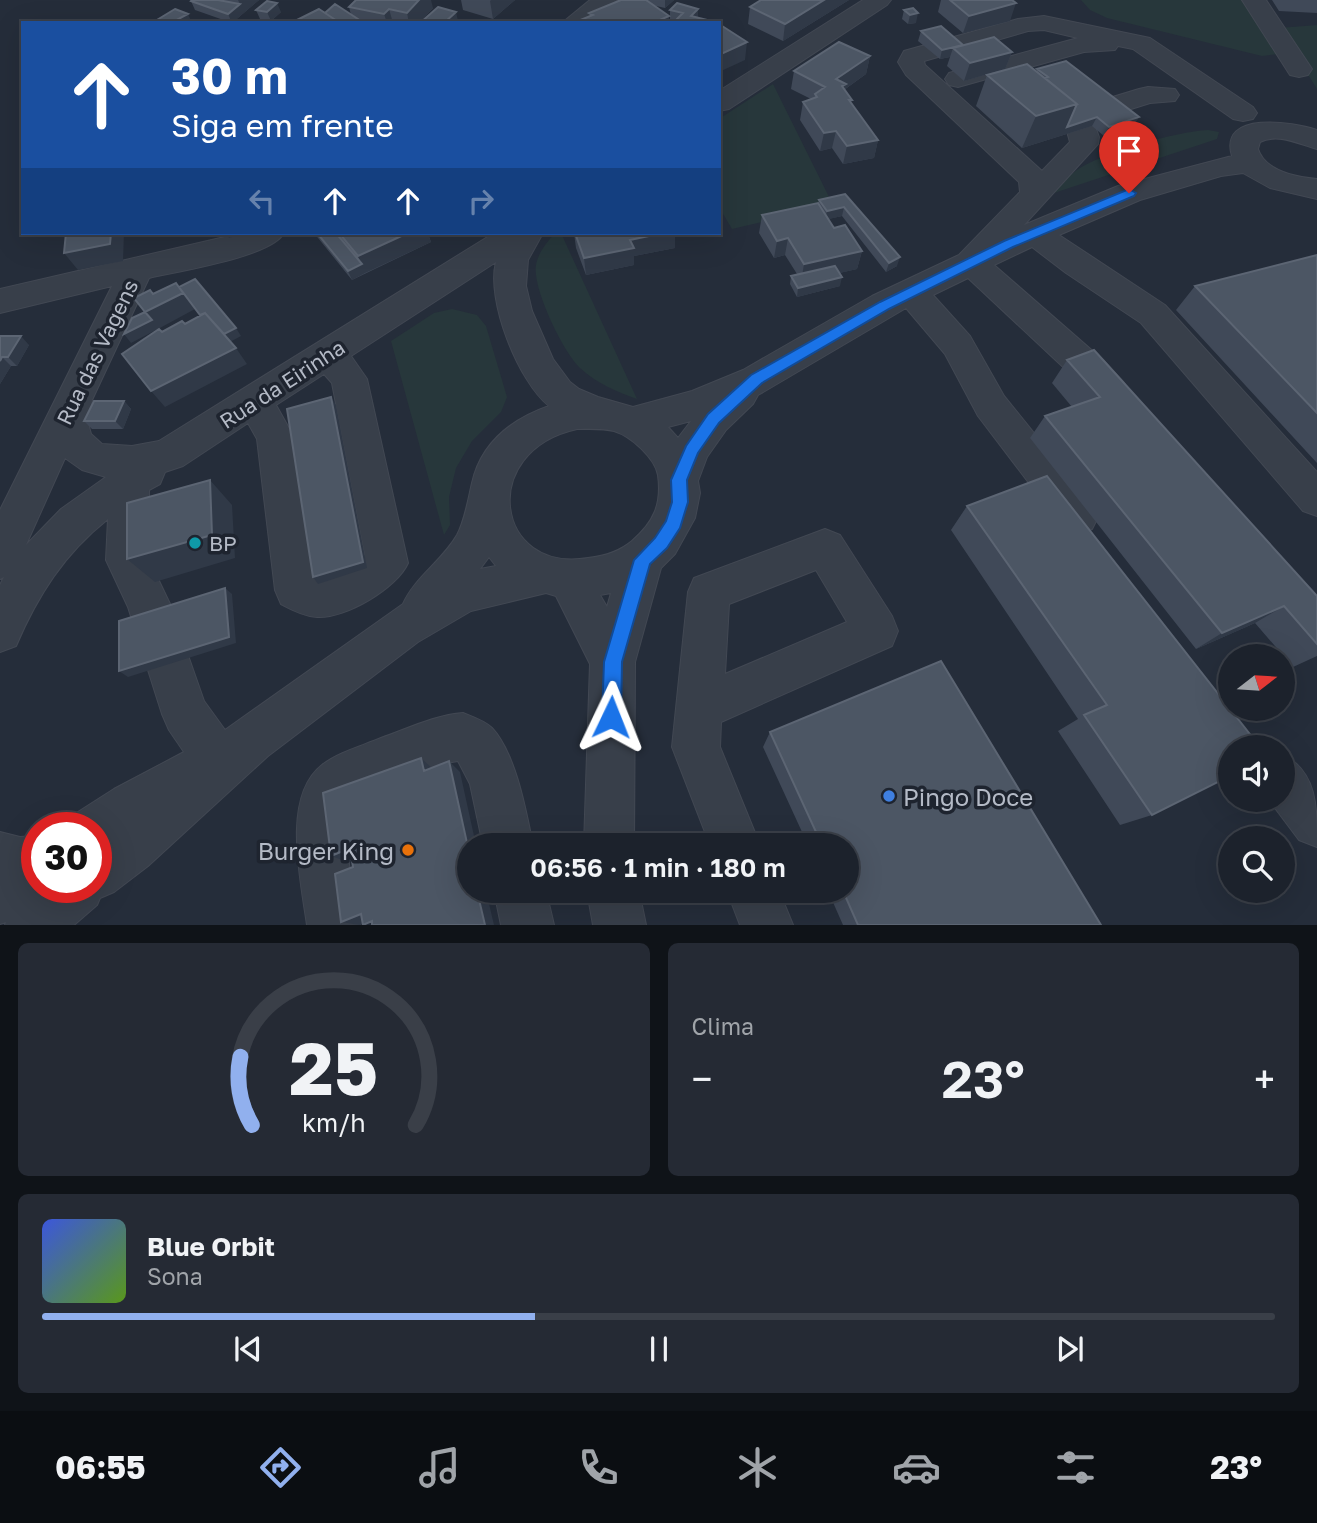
<!DOCTYPE html>
<html lang="pt">
<meta charset="utf-8">
<style>
body{margin:0;font-family:"Golos Text",sans-serif;background:#252a34;color:#f1f3f6;height:100vh;display:flex;flex-direction:column;font-size:26px;white-space:nowrap}
*{box-sizing:border-box;margin:0}
p{font-size:23px;color:#a0a4a9}
.icon{flex:none;width:38px;height:38px;fill:none;stroke:currentColor;stroke-width:2;stroke-linecap:round;stroke-linejoin:round}
.map{position:relative;height:925px;overflow:hidden}
.panel{display:flex;flex-direction:column;gap:18px;padding:18px;background:#0f1318;flex:1}
.panel>*{flex:none}
.banner{position:absolute;left:21px;top:21px;width:700px;height:214px;border-radius:0px;box-shadow:0 7px 28px #0002,0 0 0 2px #3a3f48;background:#1a4fa0;color:#fff;overflow:hidden}
.needle{width:46px;rotate:73deg}
.controls{position:absolute;left:1218px;top:644px;display:grid;gap:14px}
.controls a{display:grid;place-items:center;width:77px;height:77px;border-radius:50%;background:#1c222c;box-shadow:0 7px 28px #0002,0 0 0 2px #3a3f48;font-size:35px}
.speed{position:absolute;left:21px;top:812px;display:flex;gap:14px;font-size:35px;font-weight:700;text-align:center}
.speed>*{display:grid;place-content:center;width:91px;height:91px;border-radius:50%;background:#1c222c;box-shadow:0 7px 28px #0002,0 0 0 2px #3a3f48;line-height:1}
.speed .limit{border:10px solid #d22;background:#fff;color:#111}
.pin{position:absolute;display:grid;place-items:center;width:60px;height:60px;color:#fff;margin:-72px -30px;border-radius:50% 50% 50% 0;rotate:-45deg;box-shadow:0 0 7px #0007}
.pin .icon{rotate:45deg}
.me{position:absolute;width:77px;margin:-38px;rotate:2deg;stroke-linejoin:round;filter:drop-shadow(0 0 5px #0008)}
.turn{display:flex;align-items:center;gap:24px;height:147px;padding:0 35px;font-size:32px}
.turn .icon{width:91px;height:91px;stroke-width:2.5}
.turn b{display:block;font-size:49px;line-height:60px}
.lanes{display:flex;align-items:center;height:66px;padding:0 35px;background:#0003;justify-content:center;gap:35px;direction:ltr}
.lanes .off{opacity:.35}
.big{font-size:52px;font-weight:600;line-height:1.1}
.panel .card{flex:1;display:flex;flex-direction:column;justify-content:center;gap:10px;min-width:0;padding:0 24px;border-radius:10px;background:#252a34}
.panel .dial{align-items:center;gap:0}
.dial svg{height:182px;overflow:visible;fill:none;stroke:#3a3f48;stroke-width:7;stroke-linecap:round;text-anchor:middle}
.dial text{fill:#f1f3f6;stroke:none}
.song{display:flex;align-items:center;gap:21px}
.cover{width:84px;height:84px;border-radius:10px;background:linear-gradient(135deg,hsl(230 70% 55%),hsl(90 70% 35%))}
.played{height:7px;border-radius:4px;background:linear-gradient(90deg,#91b0ee 40%,#3a3f48 40%)}
.keys{display:flex;justify-content:space-around;direction:ltr}
.heat{display:flex;justify-content:space-between;align-items:center;font-size:38px;direction:ltr}
.panel .tiles{flex:1;display:grid;gap:18px;grid-template-columns:1fr 1fr}
.card:last-child{grid-column:span 2}
.trip{position:absolute;left:457px;top:833px;width:402px;height:70px;border-radius:35px;background:#1c222c;box-shadow:0 7px 28px #0002,0 0 0 2px #3a3f48;font-weight:600;line-height:70px;text-align:center}
.tabs{display:flex;height:112px;justify-content:space-around;align-items:center;background:#0b0e12;color:#a0a4a9}
.tabs .icon{width:49px;height:49px}
.tabs .active{color:#91b0ee}
.tabs b{font-size:32px;color:#f1f3f6}
.map>svg:first-child{display:block}
</style>
<div class="map">
<svg width="1317" height="925" viewBox="0 0 1317 925">
<rect width="100%" height="100%" fill="#252d3a"/>
<path fill="#27373b" d="M1081,0H1249L1279,54L1262,56L1107,18L1090,10Z
M1317,25V89L1279,28Z
M773,84L833,205L732,229L719,207V119Z
M1208,130L1219,132L1217,139L1051,194C1060,185 1069,175 1080,168C1109,151 1174,132 1208,130Z
M555,233H561L637,399C617,392 596,383 580,368C563,352 532,288 536,265C538,253 547,242 555,233Z
M452,309L477,315L486,326L507,397L501,412L472,441L456,468L449,497L450,525L444,535L391,341L434,313Z"/>
<g fill="none" stroke-linecap="round" stroke-linejoin="round">
<g stroke="#424853" stroke-width="2">
<path id="minor" d="M590,0H617L590,23H562Z
M863,0H891L887,5L729,109L719,111V91Z
M1242,0H1266L1312,69L1308,75L1299,77L1290,75Z
M1044,16L1150,38L1253,107L1257,113L1253,119L1243,121L1233,119L1133,49L1118,46L1115,50L1084,52L958,87L949,85L945,79L949,73L1078,38L1044,30L1028,31L924,61L925,65L1042,171L1070,142L1064,121L1073,109L1139,89L1148,87L1175,89L1179,95L1175,101L1150,103L1093,121L1099,137L1098,144L1024,225L1118,186L1232,156C1218,110 1294,122 1317,130V149C1298,144 1279,133 1260,142L1258,149C1265,171 1296,177 1317,179V199L1270,188L1243,173L1221,176L1140,200L1059,235L1165,305L1317,472V516L1303,511L1141,323L1066,273L1032,247L994,265L1103,360L1124,383L1129,393L1124,403L1111,407L1098,403L1077,380L968,278L933,295L970,336L1004,396L1092,505L1098,517L1092,529L1078,535L1064,529L978,416L945,354L906,308L758,395L753,404L726,430L707,457L698,481L700,493L695,518L675,554L661,568L635,662L634,845H584L590,664L556,596L546,593L471,611L418,642L268,756L148,866L114,892L100,898L97,905L74,925H5L6,922L0,924V832L20,837L37,836V887H96V828H72L78,812L114,789L184,752L169,730L162,714L128,607L106,560L108,519C64,554 38,595 16,646L0,652V585L4,577L0,579V510L112,286L0,313V289L242,233H284C271,257 178,271 149,278L92,400L88,423L91,434L102,444L132,446L159,441L494,233H543L528,260L526,286L532,311L553,359L570,382L579,389L598,397L633,407L692,391L743,370L872,296L959,255L1020,192L1019,182L906,75L898,62L904,51L1018,19ZM496,262C486,300 518,381 549,406C512,419 481,443 472,483C468,500 465,520 457,535C442,561 415,577 403,604L225,730L204,701L170,604L148,558L149,490L160,484L165,472L183,466L248,423L257,439L275,590L281,604C292,610 304,616 317,617C345,619 397,588 408,563L367,379L351,356ZM324,374L332,383L365,555C349,565 335,578 315,577L295,439L276,405ZM691,421L678,438L668,427ZM577,429C589,429 602,428 614,431C631,436 655,458 658,475C662,504 654,522 632,541C619,552 605,556 588,558C495,574 477,451 577,429ZM65,458L82,470L106,477L61,509L26,545ZM489,557L496,566L480,569ZM611,593L607,607L600,595Z
M825,529L840,535L892,616L898,631L892,646L721,722L720,747L760,845H710L672,747L688,592L694,578ZM816,570L847,622L725,674L729,604Z
M463,713C473,717 485,721 492,728C516,754 526,811 533,845H483L470,784L458,761C438,764 419,772 401,779C386,784 365,790 353,803C336,822 356,900 360,925H307C301,881 281,797 322,765C339,752 362,746 381,738C407,729 435,715 463,713Z
M1283,754C1317,773 1317,805 1317,847L1299,840L1269,800H1283Z
M494,891H546L554,925H501Z
M587,891H639L646,925H593Z
M727,891H779L793,925H740Z"/>
</g>
<use href="#minor" fill="#383f4a" fill-rule="evenodd"/>
</g>
<path fill="#404958" d="M192,0H259L232,23L195,10L191,1Z
M461,0H515L493,19L463,10Z
M621,0H674L665,8L652,5L669,16V23H573L590,16L589,13Z
M849,0L783,41L748,24L750,7Z
M941,0H1012L1010,21L963,33L938,12Z
M1272,0H1317V13L1279,11Z
M349,7L433,8L419,23H291L299,19L325,13L351,15Z
M913,8L916,23L908,24L902,19L904,10Z
M256,10L281,12L271,21L260,19Z
M670,10L698,17L712,23H675L676,20L670,19Z
M921,31L963,45L1012,52L1005,69L964,81L947,66L950,57L940,59L918,41Z
M870,56L866,74L844,90L852,100L851,103L878,140L874,158L843,164L832,148L820,151L800,120L803,102L811,99L791,89L794,71Z
M1037,69L1134,126L1104,136L1092,126L1022,148L976,106L987,75L1037,71Z
M845,194L897,266L886,272L842,216L828,219L834,228L862,251L857,269L839,273L840,286L797,297L790,284L791,276L797,274L785,255L774,258L759,233L762,215L818,204L819,200Z
M314,233H430L428,234L431,242L352,280Z
M574,233H675V248L634,256V265L586,275L576,248Z
M1317,255V463L1176,310L1195,286Z
M0,336L29,345L17,366H11L0,384Z
M1067,360L1317,596V656L1293,667L1255,623L1196,649L1030,438L1045,416L1072,407L1052,383Z
M124,401L131,409L123,429H92L84,421Z
M1047,476L1152,815L1120,825L1058,731L1078,719L951,530L967,506Z
M770,732L1101,925H843L828,891H847V845H808L763,747Z"/>
<path fill="#303947" d="M238,0H259L232,23L228,14L240,4Z
M419,0H431L433,8L419,23H409L407,13Z
M491,0H515L493,19L490,1Z
M665,0H674L665,8Z
M824,0H849L783,41L785,24Z
M277,3L281,12L271,21L267,12Z
M1016,3L1010,21L963,33L969,16Z
M389,9L393,23H387L384,14Z
M698,9V18L691,16Z
M456,12L458,21L456,23H444Z
M918,13L916,23L908,24L910,15Z
M188,14L192,23H171Z
M669,16V23H653Z
M747,42L745,60L719,72V55Z
M963,45L953,48L950,57L940,59L942,50Z
M1012,52L1005,69L964,81L970,63Z
M870,56L866,74L845,89L842,102L836,79Z
M1077,104L1097,117L1092,126L1022,148L1036,116Z
M1139,117L1134,126L1104,136L1109,127Z
M836,131L832,148L820,151L824,133Z
M878,140L874,158L843,164L847,146Z
M844,207L842,216L825,220L827,211Z
M111,233H124L123,261L78,270L64,253Z
M226,233H244L229,238Z
M408,233H430L428,234L431,242L365,273L358,256Z
M663,233H675V248L634,256V265L586,275L584,258L630,240Z
M788,238L785,255L774,258L777,241Z
M862,251L857,269L801,282L804,264Z
M900,257L897,266L886,272L889,263Z
M362,264L365,273L352,280L348,271Z
M842,277L840,286L797,297L798,288Z
M183,293L195,309L158,329L145,312Z
M152,320L158,329L131,343L124,334Z
M236,328L241,336L228,343L223,335Z
M21,336L29,345L17,366L8,357Z
M236,348L247,364L165,407L151,391Z
M2,357L11,366L0,384V361Z
M331,397L336,405L367,568L318,584L313,577Z
M124,401L131,409L123,429L115,421Z
M210,480L232,505L235,558L155,582L127,559Z
M225,588L232,594L236,643L128,677L119,671Z
M1284,606L1255,623L1196,649L1222,633Z
M421,758L433,769L424,771Z
M449,761L460,772L476,845H469V852Z
M350,848L366,855L348,862L331,856Z
M477,891H486L494,925H485Z
M361,914L378,917L360,925L341,922Z"/>
<path fill="#4c5664" stroke="#5c6573" stroke-width="2" d="M192,0H218L240,4L228,14L191,1Z
M356,0H419L407,13L389,9L384,14L349,7Z
M621,0H646L669,16L653,23H573L593,15L589,13Z
M761,0H824L785,24L750,7Z
M950,0H1012L1016,3L969,16Z
M267,1L277,3L267,12L256,10Z
M677,3L698,9L691,16L707,20L712,23H677L675,21L683,13L670,10Z
M335,4L364,23H340L325,13Z
M438,7L456,12L444,23H420Z
M913,8L918,13L910,15L904,10Z
M175,9L188,14L171,23H152Z
M319,9L340,23H291Z
M719,24L747,42L719,55Z
M941,26L963,45L942,50L921,31Z
M994,37L1012,52L970,63L953,48Z
M839,42L870,56L836,79L846,84L842,86L852,100H849L878,140L847,146L836,131L824,133L803,102L817,97L815,94L825,87L794,71Z
M1066,61L1139,117L1109,127L1097,117L1067,127L1077,104L1045,78L1048,77L1037,69Z
M1027,64L1077,104L1036,116L987,75Z
M845,194L900,257L889,263L844,207L827,211L819,200Z
M818,203L834,228L845,225L862,251L804,264L788,238L777,241L762,215Z
M66,233H111L110,244L64,253Z
M317,233H336L362,264L348,271Z
M339,233H408L358,256Z
M575,233H663L630,240L634,248L584,258Z
M1317,255V413L1195,286Z
M835,266L842,277L798,288L791,276Z
M195,279L236,328L224,334L205,313L200,315L179,287Z
M176,283L183,293L145,312L134,298L150,290L153,294Z
M145,312L152,320L124,334L132,318Z
M205,313L236,348L151,391L122,354L159,329L162,332L182,321L185,324Z
M0,336H21L8,357H2L0,361Z
M1094,350L1317,596V644L1284,606L1222,633L1045,416L1100,397L1067,360Z
M331,397L363,562L313,577L287,409Z
M94,401H124L115,421H84Z
M1047,476L1260,747H1230V776L1152,815L1084,715L1107,705L967,506Z
M210,480L212,535L127,559V503Z
M225,588L229,637L119,671V621Z
M941,661L1101,925H858L843,891H847V845H822L770,732Z
M421,758L424,771L449,761L469,852V891H477L485,925H372V921L363,925L361,914L341,922L335,874L353,867L350,848L331,856L323,793Z"/>
<path fill="#1a73e8" stroke="#114b97" stroke-width="2" d="M1129,189L1136,193L1134,196L1013,247L889,309L762,383L719,423L698,453L687,480L688,502L680,528L667,548L650,564L622,662L621,717L618,724L611,727L604,724L602,717L604,662L634,560L655,538L666,521L672,502L671,480L686,446L708,414L751,375L880,302L1004,241Z"/>
<circle fill="#0f9aa8" stroke="#1e242f" stroke-width="2.5" cx="195" cy="543" r="7"/>
<circle fill="#3f7fe0" stroke="#1e242f" stroke-width="2.5" cx="889" cy="796" r="7"/>
<circle fill="#e8710a" stroke="#1e242f" stroke-width="2.5" cx="408" cy="850" r="7"/>
<g text-anchor="middle" dominant-baseline="central" stroke-width="7" stroke-linejoin="round" paint-order="stroke">
<g font-size="21" fill="#b4bac6" stroke="#1e242f">
<text transform="translate(97 352) rotate(-64)">Rua das Vagens</text>
<text transform="translate(282 384) rotate(-33)">Rua da Eirinha</text>
</g>
<g font-size="21" fill="#b4bac6" stroke="#1e242f" text-anchor="start">
<text x="209" y="543">BP</text>
</g>
<g font-size="24" fill="#b4bac6" stroke="#1e242f" text-anchor="start">
<text x="903" y="796">Pingo Doce</text>
<text x="394" y="850" text-anchor="end">Burger King</text>
</g>
</g>
</svg>
<div class="controls">
<a><svg class="needle" viewBox="-14 -14 28 28"><path d="M0-13l5 13h-10z" fill="#e53935"/><path d="M0 13l5-13h-10z" fill="#a0a4a9"/></svg></a>
<a><svg class="icon" aria-label="sound" viewBox="0 0 24 24"><path d="M4 9h4l5-4v14l-5-4H4zM17 9q2 3 0 6"/></svg></a>
<a><svg class="icon" aria-label="search" viewBox="0 0 24 24"><circle cx="10" cy="10" r="6"/><path d="M15 15l6 6"/></svg></a>
</div>
<div class="speed"><div class="limit">30</div></div>
<div class="pin" style="left:1129px;top:193px;background:#d93025"><svg class="icon" aria-label="arrive" viewBox="0 0 24 24"><path d="M6 21V4h12l-3 4 3 4H6"/></svg></div>
<svg class="me" style="left:611px;top:717px" viewBox="-20 -20 40 40"><path d="M0-17L14 15 0 8-14 15z" fill="#1a73e8" stroke="#fff" stroke-width="4"/></svg>
<div class="trip">06:56 · 1 min · 180 m</div>
<div class="banner">
<div class="turn"><svg class="icon" aria-label="ahead" viewBox="0 0 24 24"><path d="M12 20V5M6 11l6-6 6 6"/></svg><div><b>30 m</b>Siga em frente</div></div>
<div class="lanes"><svg class="icon off" aria-label="left" viewBox="0 0 24 24"><path d="M17 20v-9H6M10 6l-5 5 5 5"/></svg><svg class="icon" aria-label="ahead" viewBox="0 0 24 24"><path d="M12 20V5M6 11l6-6 6 6"/></svg><svg class="icon" aria-label="ahead" viewBox="0 0 24 24"><path d="M12 20V5M6 11l6-6 6 6"/></svg><svg class="icon off" aria-label="right" viewBox="0 0 24 24"><path d="M7 20v-9h11M14 6l5 5-5 5"/></svg></div>
</div>
</div>
<section class="panel">
<div class="tiles">
<div class="card dial"><svg viewBox="0 0 100 80">
<path d="M14 69A42 42 0 1 1 86 69"/>
<path d="M14 69A42 42 0 0 1 9 39" stroke="#91b0ee"/>
<text x="50" y="56" font-size="32" font-weight="700">25</text>
<text x="50" y="72" font-size="11">km/h</text>
</svg></div>
<div class="card"><p>Clima</p>
<div class="heat"><a>−</a><b class="big">23°</b><a>+</a></div>
</div>
<div class="card">
<div class="song"><i class="cover"></i><div><b>Blue Orbit</b><p>Sona</p></div></div>
<div class="played"></div>
<div class="keys"><svg class="icon" aria-label="previous" viewBox="0 0 24 24"><path d="M18 5L8 12l10 7zM5 5v14"/></svg><svg class="icon" aria-label="pause" viewBox="0 0 24 24"><path d="M8 5v14M16 5v14"/></svg><svg class="icon" aria-label="next" viewBox="0 0 24 24"><path d="M6 5l10 7-10 7zM19 5v14"/></svg></div>
</div>
</div>
</section>
<nav class="tabs">
<b>06:55</b>
<svg class="icon active" aria-label="directions" viewBox="0 0 24 24"><path d="M12 3l9 9-9 9-9-9zM9 14v-3h6M13 9l2 2-2 2"/></svg>
<svg class="icon" aria-label="music" viewBox="0 0 24 24"><path d="M9 18V5l10-2v13"/><circle cx="6" cy="18" r="3"/><circle cx="16" cy="16" r="3"/></svg>
<svg class="icon" aria-label="phone" viewBox="0 0 24 24"><path d="M5 4h4l2 5-3 2q2 4 5 5l2-3 5 2v4C11 20 4 13 5 4z"/></svg>
<svg class="icon" aria-label="climate" viewBox="0 0 24 24"><path d="M12 3v18M4 7l16 10M4 17L20 7"/></svg>
<svg class="icon" aria-label="car" viewBox="0 0 24 24"><path d="M5 17H2v-5l4-1 3-4h7l3 4 3 1v5h-3M9 17h6M6 11h13"/><circle cx="7" cy="17" r="2"/><circle cx="17" cy="17" r="2"/></svg>
<svg class="icon" aria-label="filters" viewBox="0 0 24 24"><path d="M4 7h16M4 17h16"/><circle cx="9" cy="7" r="2"/><circle cx="15" cy="17" r="2"/></svg>
<b>23°</b>
</nav>
